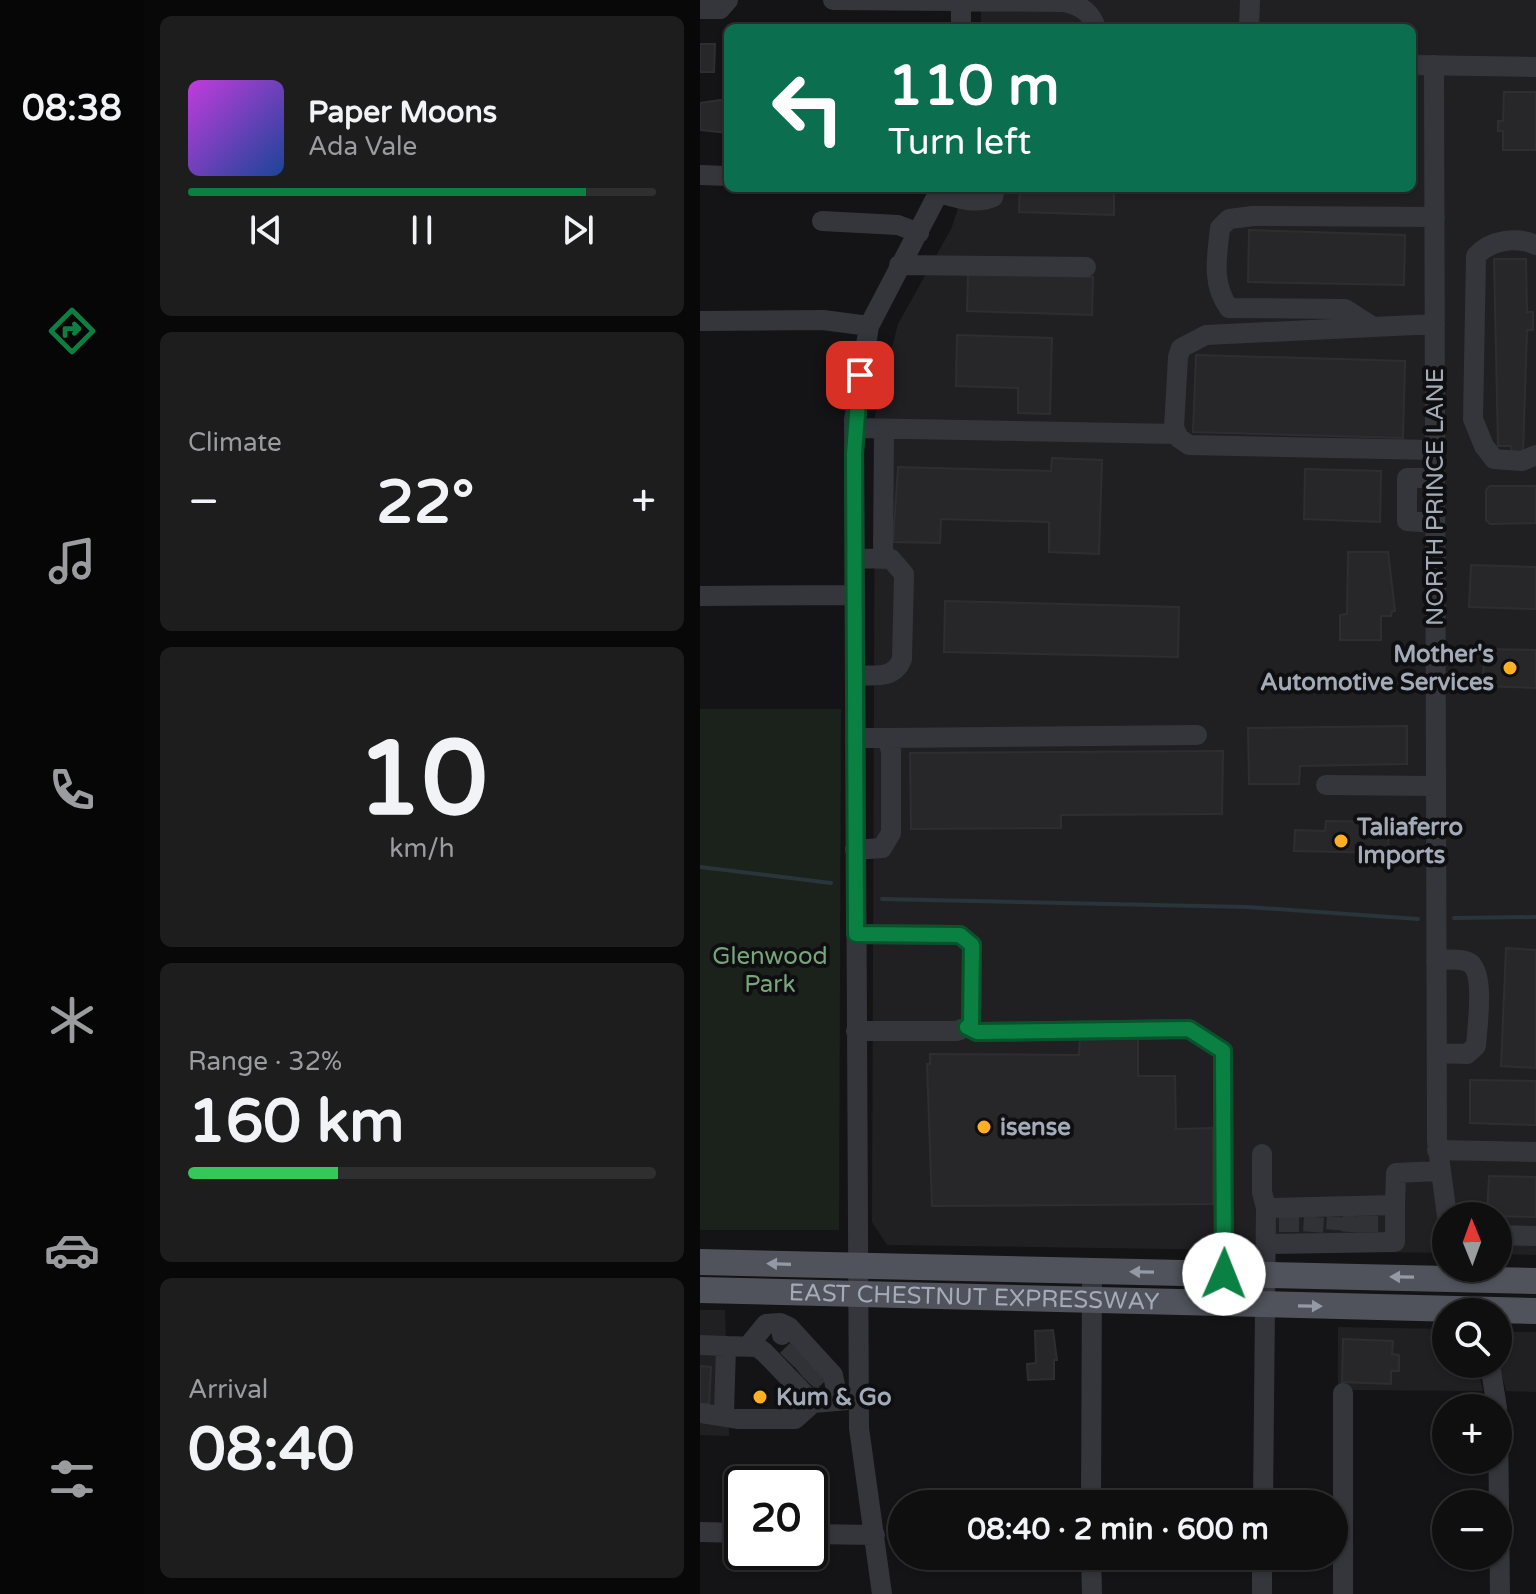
<!DOCTYPE html>
<meta charset="utf-8">
<style>
body{margin:0;font-family:"Varela Round",sans-serif;background:#1d1d1e;color:#f1f3f6;height:100vh;display:flex;flex-direction:column;font-size:30px;white-space:nowrap}
*{box-sizing:border-box;margin:0}
p{font-size:26px;color:#9b9c9f}
.icon{flex:none;width:44px;height:44px;fill:none;stroke:currentColor;stroke-width:2;stroke-linecap:round;stroke-linejoin:round}
.map{position:relative;flex:1;overflow:hidden}
.side{display:flex;flex-direction:column;gap:16px;padding:16px;background:#080809;width:556px}
.side>*{flex:none}
.guide{position:absolute;left:24px;top:24px;width:692px;height:168px;border-radius:12px;box-shadow:0 2px 6px #0004,0 0 0 2px #2f2f30;background:#0b6e4f;color:#fff;overflow:hidden}
.needle{width:52px;rotate:359deg}
.tools{position:absolute;left:732px;top:1202px;display:grid;gap:16px}
.tools a{display:grid;place-items:center;width:80px;height:80px;border-radius:50%;background:#0f0f10;box-shadow:0 2px 6px #0004,0 0 0 2px #2f2f30;font-size:40px}
.speed{position:absolute;left:24px;top:1466px;display:flex;gap:16px;font-size:40px;font-weight:700;text-align:center}
.speed>*{display:grid;place-content:center;width:104px;height:104px;border-radius:50%;background:#0f0f10;box-shadow:0 2px 6px #0004,0 0 0 2px #2f2f30;line-height:1}
.speed .limit{border:4px solid #111;border-radius:12px;background:#fff;color:#111}
.pin{position:absolute;display:grid;place-items:center;width:68px;height:68px;color:#fff;margin:-34px;border-radius:16px;box-shadow:0 4px 12px #0006}
.me{position:absolute;width:88px;margin:-44px;rotate:1deg;stroke-linejoin:round;filter:drop-shadow(0 0 6px #0008)}
.turn{display:flex;align-items:center;gap:28px;height:168px;padding:0 32px;font-size:36px}
.turn .icon{width:104px;height:104px;stroke-width:2.5}
.turn b{display:block;font-size:56px;line-height:68px}
.big{font-size:60px;font-weight:800;line-height:1.1}
.side .tile{flex:1;display:flex;flex-direction:column;justify-content:center;gap:12px;min-width:0;padding:0 28px;border-radius:12px;background:#1d1d1e}
.side .dial{align-items:center;gap:0}
.dial b{font-size:104px;line-height:1}
.song{display:flex;align-items:center;gap:24px}
.cover{width:96px;height:96px;border-radius:12px;background:linear-gradient(135deg,hsl(290 70% 55%),hsl(220 70% 35%))}
.played{height:8px;border-radius:4px;background:linear-gradient(90deg,#0b8043 85%,#2f2f30 85%)}
.keys{display:flex;justify-content:space-around;direction:ltr}
.heat{display:flex;justify-content:space-between;align-items:center;font-size:44px;direction:ltr}
.charge{height:12px;border-radius:6px;background:linear-gradient(90deg,#34c759 32%,#2f2f30 0)}
.trip{position:absolute;left:188px;top:1490px;width:460px;height:80px;border-radius:40px;background:#0f0f10;box-shadow:0 2px 6px #0004,0 0 0 2px #2f2f30;font-weight:800;line-height:80px;text-align:center}
main{display:flex;flex:1;min-height:0}
.menu{display:flex;flex-direction:column;width:144px;justify-content:space-around;align-items:center;background:#060606;color:#9b9c9f}
.menu .icon{width:56px;height:56px}
.menu .current{color:#0b8043}
.menu b{font-size:36px;color:#f1f3f6}
.map>svg:first-child{display:block}
</style>
<main>
<nav class="menu">
<b>08:38</b>
<svg class="icon current" aria-label="directions" viewBox="0 0 24 24"><path d="M12 3l9 9-9 9-9-9zM9 14v-3h6M13 9l2 2-2 2"/></svg>
<svg class="icon" aria-label="music" viewBox="0 0 24 24"><path d="M9 18V5l10-2v13"/><circle cx="6" cy="18" r="3"/><circle cx="16" cy="16" r="3"/></svg>
<svg class="icon" aria-label="phone" viewBox="0 0 24 24"><path d="M5 4h4l2 5-3 2q2 4 5 5l2-3 5 2v4C11 20 4 13 5 4z"/></svg>
<svg class="icon" aria-label="climate" viewBox="0 0 24 24"><path d="M12 3v18M4 7l16 10M4 17L20 7"/></svg>
<svg class="icon" aria-label="car" viewBox="0 0 24 24"><path d="M5 17H2v-5l4-1 3-4h7l3 4 3 1v5h-3M9 17h6M6 11h13"/><circle cx="7" cy="17" r="2"/><circle cx="17" cy="17" r="2"/></svg>
<svg class="icon" aria-label="filters" viewBox="0 0 24 24"><path d="M4 7h16M4 17h16"/><circle cx="9" cy="7" r="2"/><circle cx="15" cy="17" r="2"/></svg>
</nav>
<section class="side">
<div class="tile">
<div class="song"><i class="cover"></i><div><b>Paper Moons</b><p>Ada Vale</p></div></div>
<div class="played"></div>
<div class="keys"><svg class="icon" aria-label="previous" viewBox="0 0 24 24"><path d="M18 5L8 12l10 7zM5 5v14"/></svg><svg class="icon" aria-label="pause" viewBox="0 0 24 24"><path d="M8 5v14M16 5v14"/></svg><svg class="icon" aria-label="next" viewBox="0 0 24 24"><path d="M6 5l10 7-10 7zM19 5v14"/></svg></div>
</div>
<div class="tile"><p>Climate</p>
<div class="heat"><a>−</a><b class="big">22°</b><a>+</a></div>
</div>
<div class="tile dial"><b>10</b><p>km/h</p></div>
<div class="tile"><p>Range · 32%</p><b class="big">160 km</b><div class="charge"></div></div>
<div class="tile"><p>Arrival</p><b class="big">08:40</b></div>
</section>
<div class="map">
<svg width="836" height="1594" viewBox="0 0 836 1594">
<rect width="100%" height="100%" fill="#141416"/>
<path fill="#202023" d="M281,0H836V1255L798,1254V1216H746V1253L187,1245L172,1222L175,415L198,324L251,229L265,188H712V28H281Z
M0,1310H25L29,1436L0,1435Z
M638,1327L746,1329V1364H777L783,1391L649,1390L638,1386Z
M805,1332H836V1392L806,1391L798,1360V1346Z"/>
<path fill="#1a221b" d="M0,709H141L139,1230H0Z"/>
<g fill="none" stroke-linecap="round" stroke-linejoin="round">
<path stroke="#29343b" stroke-width="4" d="M0,867L131,883
M182,899L547,907L718,919
M754,918L836,917"/>
</g>
<path fill="#27272a" stroke="#2e2e32" stroke-width="2" d="M0,44H15L14,72H0Z
M804,92H836V150H803V131H798V121H803Z
M20,100L28,101V133L0,130V103Z
M320,188H414V215L319,212Z
M549,230L705,235L704,285L548,282Z
M794,259H826L827,312H833V330H827L823,454L812,453L811,446H798Z
M268,274L393,277L392,315L267,311Z
M257,335L352,338L350,414L318,413V388L256,386Z
M496,355L705,361L703,438L493,432Z
M352,458L402,460L399,554L349,552V522L241,519L240,543L193,542L198,467L351,471Z
M605,469L681,471L680,522L604,519Z
M790,486H836V523L790,524L786,520V490Z
M648,552H688L695,611H692L691,616H681V640H640V615L647,614Z
M771,565L836,567V609L769,607Z
M245,601L479,607L478,657L244,652Z
M784,649L836,650V688L783,686Z
M707,726V764L600,766L599,784H549L548,728Z
M523,751L522,814L361,815V828L211,829L210,753Z
M626,821L689,822L688,853L594,851L595,830L625,831Z
M806,948L836,950V1068L801,1066Z
M438,1037V1076H475L476,1129L513,1128V1204L232,1206L227,1064H230V1054L379,1055L380,1038Z
M770,1080L836,1081V1125L770,1123Z
M789,1176L836,1177V1217L787,1216Z
M353,1330L357,1360H354V1379L328,1380L327,1364L336,1363L335,1331Z
M643,1339L693,1341L692,1354L699,1355V1371H691V1384L642,1382Z
M0,1366L11,1367L9,1404H0Z"/>
<g fill="none" stroke-linecap="round" stroke-linejoin="round">
<path stroke="#313236" stroke-width="20" stroke-dasharray="20 10" stroke-linecap="butt" d="M636,1230L637,1217
M589,1232V1217
M613,1232L614,1217
M652,1232L653,1216
M668,1232V1216
M87,1360L97,1350
M97,1370L108,1361
M109,1383L119,1373"/>
<path stroke="#35363c" stroke-width="20" d="M133,0L365,2C381,6 391,12 396,28
M0,9H20L28,0
M261,28V0
M549,28L550,0
M712,65L836,67
M734,65L737,1141L747,1216
M0,175L28,176
M239,193C257,198 276,205 293,197L295,188
M122,221L198,225L219,233
M836,245C817,236 790,240 776,256L773,419L784,446L794,459L822,461L836,455
M199,265L386,267
M0,321L123,320L169,326
M735,324L506,335L481,348L478,357L474,428L479,438L489,445L735,450
M673,327L645,309L529,308C511,284 517,256 520,228L529,219L553,216L735,217
M154,428L477,434
M735,478H707V521L735,523
M183,557L184,429
M155,558L191,559L204,574L202,659C194,680 174,675 155,675
M0,596L155,595
M155,738H187L191,751V833L182,848L155,850
M187,738L497,735
M626,785L736,786
M156,934L260,935L272,945L271,1025L257,1031H156
M736,960C746,960 759,958 768,962C786,970 777,1028 776,1046L767,1054L737,1053
M267,1027L277,1032L489,1029L523,1051L524,1274
M737,1150L836,1152
M562,1154V1192L566,1208
M798,1235L836,1236
M567,1244L695,1242V1205
M82,1335L89,1327L133,1375L138,1400
M0,1345L26,1346L24,1414
M26,1346L57,1347L64,1352L113,1403L159,1399
M48,1346L66,1324L80,1323L89,1327
M790,1364L797,1408
M643,1393V1594
M0,1413L39,1419H95L113,1403
M798,1423L800,1594
M391,1504L392,1272
M563,1504L566,1208L695,1205L696,1173L739,1171
M0,1532L42,1533
M110,1534L175,1535
M391,1556L392,1594
M182,1594L159,1428L154,420L169,326L241,188
M562,1594V1556"/>
<g stroke="#50535b" stroke-width="26">
<path d="M0,1262L836,1281"/>
<path id="s1" d="M0,1290L836,1311"/>
</g>
</g>
<defs><path id="oneway-solid" d="M-6-.8H1V-3.2L6.5 0L1 3.2V.8H-6Z" transform="scale(2)"/></defs>
<g fill="#9399a5">
<use href="#oneway-solid" transform="translate(79 1264) rotate(-178)"/>
<use href="#oneway-solid" transform="translate(442 1272) rotate(-179)"/>
<use href="#oneway-solid" transform="translate(702 1277) rotate(-179)"/>
<use href="#oneway-solid" transform="translate(610 1306) rotate(1)"/>
</g>
<g fill="none" stroke-linecap="round" stroke-linejoin="round">
<g stroke="#07532c" stroke-width="20">
<path id="route" d="M160,375L154,454L156,934L260,935L272,945L271,1025L267,1027L277,1032L489,1029L523,1051L524,1274"/>
</g>
<use href="#route" stroke="#0b8043" stroke-width="14"/>
</g>
<g fill="#ffaf23" stroke="#0f0f11" stroke-width="3">
<circle cx="810" cy="668" r="8"/>
<circle cx="641" cy="841" r="8"/>
<circle cx="284" cy="1127" r="8"/>
<circle cx="60" cy="1397" r="8"/>
</g>
<g text-anchor="middle" dominant-baseline="central" stroke-width="8" stroke-linejoin="round" paint-order="stroke">
<g font-size="24" fill="#a4abb8" stroke="#0f0f11">
<text transform="translate(735 497) rotate(-90)">NORTH PRINCE LANE</text>
<text stroke="none"><textPath href="#s1" startOffset="274">EAST CHESTNUT EXPRESSWAY</textPath></text>
</g>
<g font-size="24" font-weight="bold" fill="#a4abb8" stroke="#0f0f11" text-anchor="start">
<text x="794" y="654" text-anchor="end">Mother's<tspan x="794" dy="28">Automotive Services</tspan></text>
<text x="657" y="827">Taliaferro<tspan x="657" dy="28">Imports</tspan></text>
<text x="300" y="1127">isense</text>
<text x="76" y="1397">Kum &amp; Go</text>
</g>
<g font-size="24" fill="#79a57b" stroke="#0f0f11">
<text x="70" y="956">Glenwood<tspan x="70" dy="28">Park</tspan></text>
</g>
</g>
</svg>
<div class="tools">
<a><svg class="needle" viewBox="-14 -14 28 28"><path d="M0-13l5 13h-10z" fill="#e53935"/><path d="M0 13l5-13h-10z" fill="#9b9c9f"/></svg></a>
<a><svg class="icon" aria-label="search" viewBox="0 0 24 24"><circle cx="10" cy="10" r="6"/><path d="M15 15l6 6"/></svg></a>
<a>+</a>
<a>−</a>
</div>
<div class="speed"><div class="limit">20</div></div>
<div class="pin" style="left:160px;top:375px;background:#d93025"><svg class="icon" aria-label="arrive" viewBox="0 0 24 24"><path d="M6 21V4h12l-3 4 3 4H6"/></svg></div>
<svg class="me" style="left:524px;top:1274px" viewBox="-20 -20 40 40"><circle r="19" fill="#fff"/><path d="M0-13L10 11 0 6-10 11z" fill="#0b8043"/></svg>
<div class="trip">08:40 · 2 min · 600 m</div>
<div class="guide">
<div class="turn"><svg class="icon" aria-label="left" viewBox="0 0 24 24"><path d="M17 20v-9H6M10 6l-5 5 5 5"/></svg><div><b>110 m</b>Turn left</div></div>
</div>
</div>
</main>
